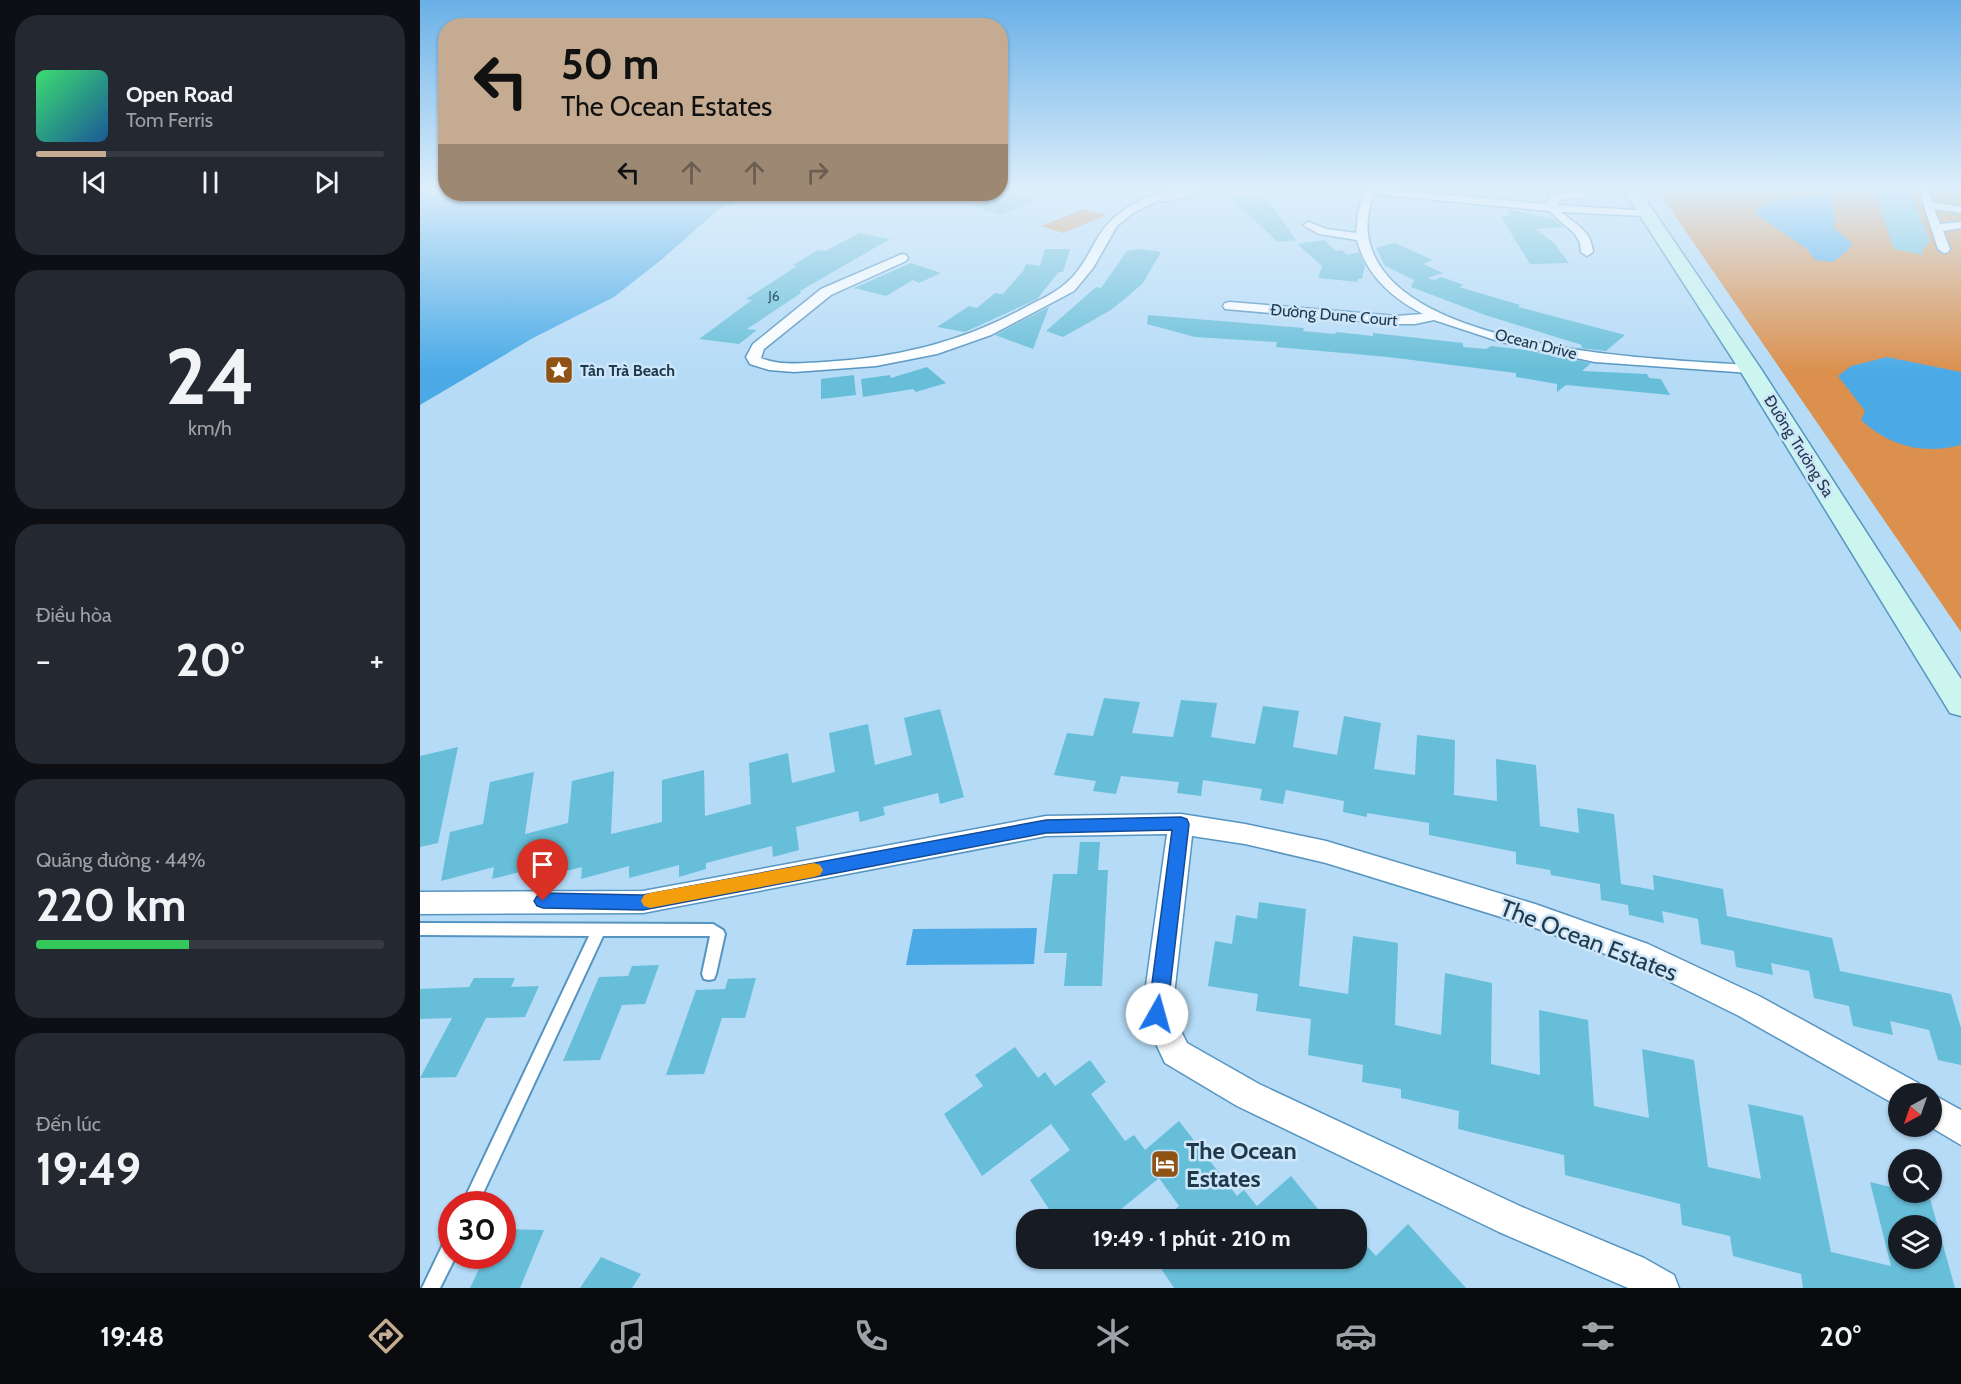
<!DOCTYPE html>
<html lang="vi">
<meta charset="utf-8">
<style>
body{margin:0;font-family:Cabin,sans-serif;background:#242831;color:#f1f3f6;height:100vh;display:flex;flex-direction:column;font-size:22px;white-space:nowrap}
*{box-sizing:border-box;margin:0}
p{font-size:20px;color:#9ea1a6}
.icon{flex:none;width:33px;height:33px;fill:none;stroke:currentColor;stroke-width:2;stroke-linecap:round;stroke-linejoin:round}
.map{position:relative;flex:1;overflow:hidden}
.drawer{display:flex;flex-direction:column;gap:15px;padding:15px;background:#0d0f14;width:420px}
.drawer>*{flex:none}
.guide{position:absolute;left:18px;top:18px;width:570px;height:183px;border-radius:24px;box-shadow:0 2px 4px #0004;background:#c5ab91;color:#111;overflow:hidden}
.needle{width:39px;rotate:220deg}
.fabs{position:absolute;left:1468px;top:1083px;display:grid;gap:12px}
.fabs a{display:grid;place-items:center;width:54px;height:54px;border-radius:50%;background:#171b24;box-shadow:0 2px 4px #0004;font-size:30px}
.speed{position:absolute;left:18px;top:1191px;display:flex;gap:12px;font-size:30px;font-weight:700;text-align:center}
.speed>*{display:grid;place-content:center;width:78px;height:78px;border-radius:50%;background:#171b24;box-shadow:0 2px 4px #0004;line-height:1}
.speed .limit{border:9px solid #d22;background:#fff;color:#111}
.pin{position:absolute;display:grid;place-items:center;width:51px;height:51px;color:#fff;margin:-62px -26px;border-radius:50% 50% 50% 0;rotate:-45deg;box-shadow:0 0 6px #0007}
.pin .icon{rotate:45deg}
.me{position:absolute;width:66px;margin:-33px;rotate:7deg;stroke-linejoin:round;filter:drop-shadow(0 0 4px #0008)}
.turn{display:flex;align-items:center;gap:21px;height:126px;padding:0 24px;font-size:27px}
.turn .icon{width:78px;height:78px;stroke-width:2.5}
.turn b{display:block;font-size:42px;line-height:51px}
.lanes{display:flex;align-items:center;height:57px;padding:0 24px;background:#0003;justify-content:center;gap:30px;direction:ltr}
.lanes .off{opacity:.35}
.big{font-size:45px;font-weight:700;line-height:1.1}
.drawer .tile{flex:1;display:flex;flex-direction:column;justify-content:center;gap:9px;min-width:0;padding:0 21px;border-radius:24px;background:#242831}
.drawer .dial{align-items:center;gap:0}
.dial b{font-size:78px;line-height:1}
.song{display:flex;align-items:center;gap:18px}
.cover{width:72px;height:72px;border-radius:9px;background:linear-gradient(135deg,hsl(140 70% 55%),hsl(210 70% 35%))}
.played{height:6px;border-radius:3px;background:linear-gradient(90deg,#c5ab91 20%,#363941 20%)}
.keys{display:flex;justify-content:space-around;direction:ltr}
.heat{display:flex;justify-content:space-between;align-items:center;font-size:33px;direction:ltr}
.charge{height:9px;border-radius:4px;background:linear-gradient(90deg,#34c759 44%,#363941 0)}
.trip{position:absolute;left:596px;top:1209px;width:351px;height:60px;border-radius:24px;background:#171b24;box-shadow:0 2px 4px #0004;font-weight:700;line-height:60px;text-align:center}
.dock{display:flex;height:96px;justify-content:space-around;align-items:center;background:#090b0e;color:#9ea1a6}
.dock .icon{width:42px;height:42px}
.dock .current{color:#c5ab91}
.dock b{font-size:27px;color:#f1f3f6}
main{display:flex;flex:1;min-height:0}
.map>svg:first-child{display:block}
</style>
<main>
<section class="drawer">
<div class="tile">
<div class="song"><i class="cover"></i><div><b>Open Road</b><p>Tom Ferris</p></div></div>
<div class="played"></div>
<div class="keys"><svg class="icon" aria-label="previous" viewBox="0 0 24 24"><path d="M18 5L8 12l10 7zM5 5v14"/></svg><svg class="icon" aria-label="pause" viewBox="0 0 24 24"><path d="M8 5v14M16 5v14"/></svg><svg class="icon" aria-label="next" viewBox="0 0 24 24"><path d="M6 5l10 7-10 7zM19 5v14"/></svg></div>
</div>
<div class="tile dial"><b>24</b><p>km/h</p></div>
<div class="tile"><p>Điều hòa</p>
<div class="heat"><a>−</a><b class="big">20°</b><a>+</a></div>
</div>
<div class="tile"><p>Quãng đường · 44%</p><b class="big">220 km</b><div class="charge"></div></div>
<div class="tile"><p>Đến lúc</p><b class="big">19:49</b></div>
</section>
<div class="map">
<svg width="1541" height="1288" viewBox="0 0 1541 1288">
<rect width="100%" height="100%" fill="#b5dbf7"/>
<path fill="#db904e" d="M1238,191H1541V632Z
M664,209L686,215L643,233L621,226Z"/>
<path fill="#4baae6" d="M0,191H25L26,194H329L297,211L241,260L194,297L113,338L0,405Z
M1409,194L1415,217L1414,228L1432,243L1427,251L1413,262L1395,260L1387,249L1337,215V208L1359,199Z
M1467,357L1541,372V445C1503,455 1469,446 1441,420L1445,411L1418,376L1431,366Z
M617,928L614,964L486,965L493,929Z"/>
<path fill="#67bed8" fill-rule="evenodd" d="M1454,191H1490L1510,241L1502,250L1504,255L1474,249Z
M592,192L618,200L580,215L552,206L586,196Z
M844,195L876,240L858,242L808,196Z
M1088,209L1136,220L1143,227L1115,229L1134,243L1149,263L1110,264L1081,217L1089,215Z
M439,233L470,239L380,291L381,293L327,329L337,330L319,344L279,339L332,300L326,299L377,266L373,265L398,250L406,251Z
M904,240L916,251L922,250L927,255L939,252L945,266L942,279H938V282L898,278L902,266L877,244Z
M975,243L1013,260L1003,264L1023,273L1008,278L1014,280L1021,277L1044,285L1039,287L1100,305L1098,307L1205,335L1186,351L1161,348L1162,345L1065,315L991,287L994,280L965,266L956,248Z
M625,249H650L643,272H639L617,299L545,332L517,327L549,306L557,308L575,293L583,294L603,271L606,264L620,266Z
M720,249L741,252L723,283L707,297L691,310L643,337L626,331L676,287L681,288L707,251Z
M491,263L521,273L499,283L493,280L466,296L434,288Z
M629,307L613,349L575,335Z
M728,315L884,328L883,331L915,334L916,332L953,336V333L1043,343V347L1066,349L1071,346L1106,350L1171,363L1162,371L1227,374L1229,378L1241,379L1250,395L1146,385L1137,392V384L1096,377V373L968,357L856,347L857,342L775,337L727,324Z
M507,367L526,383L496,392L493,389L443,397L441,379L470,375L471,378Z
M434,375L436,395L401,399V379Z
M684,698L720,702L712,733L753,737L761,700L797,703L791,737L835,744L843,706L879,711L873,747L917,755L924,716L961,723L954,769L995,775L997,735L1035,740L1034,795L1077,801L1076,759L1116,765L1120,826L1159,833L1157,808L1194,814L1201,884L1234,890L1233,875L1303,889L1307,916L1412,938L1420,971L1531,994L1541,1028V1065L1518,1060L1509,1030L1470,1021L1473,1035L1433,1026L1429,1006L1394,998L1389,971L1351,963L1353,975L1316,967L1314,951L1281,944L1278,919L1242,911L1244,923L1209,915L1208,905L1181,900L1180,884L1131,875L1130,870L1096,864V852L1009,835V823L947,813V817L923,812L924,801L866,790L863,804L840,800L842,789L783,780L781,796L757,793L759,782L701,776L696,794L673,791L676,781L634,775L647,733L673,736Z
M520,709L544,797L520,804L518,793L463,807L465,815L440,822L438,811L376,827L379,850L353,857L352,846L286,863V869L259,877V865L209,878V866L161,879L162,867L110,880L111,869L72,879L74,867L21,881L30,832L63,824L70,782L114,772L105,834L148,823L152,781L194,771L191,834L242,822V780L284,770L285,816L331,804L329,763L368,753L372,783L415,772L409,733L448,724L455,765L492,755L484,718Z
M38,747L18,843L0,847V756Z
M660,842H680L678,870H688L682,986H644L647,953H624L633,874H657Z
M839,902L886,909L879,986L928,994L933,936L978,943L975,1025L1021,1035L1025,973L1072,983L1071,1064L1120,1075L1119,1010L1168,1020L1174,1106L1229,1118L1222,1049L1274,1060L1288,1167L1341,1179L1328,1104L1383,1116L1411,1252L1471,1266L1450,1182L1479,1189V1192L1509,1195L1535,1288H1383L1381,1274L1313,1256L1310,1236L1262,1225L1260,1204L1145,1175L1144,1155L1038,1129L1039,1111L981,1098V1089L942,1082L943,1065L888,1055L891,1019L836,1011L838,994L788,986L795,941L812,944L816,915L837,919ZM1479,1226H1512V1258H1479Z
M239,965L225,1004L202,1005L180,1060L143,1061L179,977L208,976L212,966Z
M54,978H95L91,987L119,986L105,1017L66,1018L36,1077L0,1078L32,1018L0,1019V989L49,987Z
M336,978L325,1018H302L284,1074L246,1075L276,990L305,989L308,979Z
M595,1047L618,1078L625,1072L635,1086L670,1060L686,1082L671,1094L705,1141L714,1135L725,1150L759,1121L817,1196L824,1190L837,1206L871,1176L907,1220H744L759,1206L739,1178L688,1220H636L610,1180L650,1150L631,1124L562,1176L524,1114L563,1086L555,1075Z
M988,1224L1046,1288H754L734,1258H936V1234L956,1256Z
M82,1229L124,1230L100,1288H50L65,1256H82Z
M181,1257L221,1274L212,1288H160Z"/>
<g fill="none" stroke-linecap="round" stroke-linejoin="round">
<g stroke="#5695c1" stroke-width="4">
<path id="lane" d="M0,923L293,924L303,930L305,934L296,974L294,979L289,980L284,979L282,974L290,936H183L58,1204H42L169,936L0,935Z
M32,1236V1256H36L20,1288H2L26,1238Z"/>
</g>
<g stroke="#5695c1" stroke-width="3">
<path id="street" d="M580,191H590L585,194H577H580Z
M746,191H786L745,202L740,200L713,213L697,226L673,268L654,291L571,335L517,354L456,366L374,372L349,370L330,364L326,357L333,344L401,289L482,254L486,255L488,258L486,261L411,295L344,349L341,358C361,366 384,363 404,362C476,358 543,342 606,307C619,300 634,294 645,284C660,272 667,256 677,239C692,213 717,199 746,191Z
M944,191H982L1127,204L1131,195L1169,191L1164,197L1140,200L1138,205L1229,211L1231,213L1225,216L1141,212C1156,225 1171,230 1173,252L1167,256L1161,252L1160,243L1155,234L1129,211L953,194C950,207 946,221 948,235C966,352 1239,359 1330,365L1337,369L1330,373L1175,362L1081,342L1014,320L995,324H976L805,309L803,306L805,303L810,302L976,316L1003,314C972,298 946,275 937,240L899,234L883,225L889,222L906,229L936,233L938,213Z
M1499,191H1509L1512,202L1541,207V213L1514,209L1520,224L1541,222V228L1523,231L1530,249L1528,252L1524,253L1518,249Z
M761,814L825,824L906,841L1115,904L1228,944L1339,996L1498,1083L1502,1094H1479V1106L1476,1105L1319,1016L1218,966L1113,927L906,863L825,844L772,836L752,1013L767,1043L839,1084L1102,1207L1224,1258L1254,1275L1259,1288H1208L1079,1232L817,1106L745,1063L722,1014L747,834L626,836L223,913L0,914V892L223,891L626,816Z
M1512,1094L1541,1110V1145L1509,1126H1512Z"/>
</g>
<g stroke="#5695c1" stroke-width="3">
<path id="secondary" d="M1204,191H1220L1341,369L1541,679V716L1530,713L1319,369Z"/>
</g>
<use href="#lane" fill="#fff" fill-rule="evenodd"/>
<use href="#street" fill="#fff" fill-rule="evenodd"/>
<use href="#secondary" fill="#cbf5ee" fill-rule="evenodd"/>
</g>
<linearGradient id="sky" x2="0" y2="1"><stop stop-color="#69b0e7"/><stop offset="0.51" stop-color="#deeffb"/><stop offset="1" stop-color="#deeffb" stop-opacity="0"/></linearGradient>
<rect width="1541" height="371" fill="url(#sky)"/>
<path fill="#1a73e8" stroke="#114b97" stroke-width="1.5" d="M761,817L767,819L769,824L747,1014L744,1020L737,1023L730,1020L728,1014L752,830L626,833L223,910L123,908L117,906L114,901L117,896L123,893L223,895L626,820Z"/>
<path fill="#f59e0b" d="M394,863L400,865L403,870L400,875L394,877L230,908L224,906L221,901L224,895L230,893Z"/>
<defs>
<g id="sight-square" transform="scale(1.5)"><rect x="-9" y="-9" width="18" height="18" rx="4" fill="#905316" stroke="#cde6f9"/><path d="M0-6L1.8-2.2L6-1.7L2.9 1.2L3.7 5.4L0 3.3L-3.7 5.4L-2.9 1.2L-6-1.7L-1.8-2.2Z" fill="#fff"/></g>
<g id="hotel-square" transform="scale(1.5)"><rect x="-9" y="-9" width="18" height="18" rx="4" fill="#905316" stroke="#cde6f9"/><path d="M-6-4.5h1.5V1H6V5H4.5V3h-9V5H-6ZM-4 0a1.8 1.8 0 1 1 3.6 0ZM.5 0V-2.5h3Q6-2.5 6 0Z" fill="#fff"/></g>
</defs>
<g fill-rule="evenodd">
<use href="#sight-square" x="139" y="370"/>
<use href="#hotel-square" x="745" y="1164"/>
</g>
<g text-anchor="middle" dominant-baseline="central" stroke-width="5" stroke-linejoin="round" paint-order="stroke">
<g font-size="14" fill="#325b6f">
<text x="354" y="296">J6</text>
</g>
<g font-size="16" fill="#203a4c" stroke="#cde6f9">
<text transform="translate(914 315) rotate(5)">Đường Dune Court</text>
<text transform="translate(1116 344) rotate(14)">Ocean Drive</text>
<text transform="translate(1379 446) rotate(58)">Đường Trường Sa</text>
</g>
<g font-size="16" font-weight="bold" fill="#203a4c" stroke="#cde6f9" text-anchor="start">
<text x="160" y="370">Tân Trà Beach</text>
</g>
<g font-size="24" fill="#203a4c" stroke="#cde6f9">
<text transform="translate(1169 940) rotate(21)">The Ocean Estates</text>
</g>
<g font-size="24" font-weight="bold" fill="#203a4c" stroke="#cde6f9" text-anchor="start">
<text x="766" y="1150">The Ocean<tspan x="766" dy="28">Estates</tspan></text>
</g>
</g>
</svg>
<div class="fabs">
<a><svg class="needle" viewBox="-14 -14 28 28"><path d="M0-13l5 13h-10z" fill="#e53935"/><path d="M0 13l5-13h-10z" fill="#9ea1a6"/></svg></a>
<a><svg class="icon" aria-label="search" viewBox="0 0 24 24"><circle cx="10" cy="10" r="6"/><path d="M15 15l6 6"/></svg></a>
<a><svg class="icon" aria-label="layers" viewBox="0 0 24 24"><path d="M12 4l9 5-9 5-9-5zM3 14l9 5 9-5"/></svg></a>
</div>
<div class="speed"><div class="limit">30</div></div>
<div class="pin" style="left:123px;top:901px;background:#d93025"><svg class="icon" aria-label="arrive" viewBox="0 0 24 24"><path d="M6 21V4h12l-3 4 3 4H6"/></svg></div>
<svg class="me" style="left:737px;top:1014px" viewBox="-20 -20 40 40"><circle r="19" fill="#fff"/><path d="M0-13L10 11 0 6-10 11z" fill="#1a73e8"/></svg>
<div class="trip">19:49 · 1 phút · 210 m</div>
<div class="guide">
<div class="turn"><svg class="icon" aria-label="left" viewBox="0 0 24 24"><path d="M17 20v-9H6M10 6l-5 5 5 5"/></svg><div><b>50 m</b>The Ocean Estates</div></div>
<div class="lanes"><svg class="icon" aria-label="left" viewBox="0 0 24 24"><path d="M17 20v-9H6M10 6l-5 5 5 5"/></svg><svg class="icon off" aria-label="ahead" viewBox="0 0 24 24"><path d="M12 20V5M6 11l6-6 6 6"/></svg><svg class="icon off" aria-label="ahead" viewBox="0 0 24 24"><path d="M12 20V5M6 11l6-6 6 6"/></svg><svg class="icon off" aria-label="right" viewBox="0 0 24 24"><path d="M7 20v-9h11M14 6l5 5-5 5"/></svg></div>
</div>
</div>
</main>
<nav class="dock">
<b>19:48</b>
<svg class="icon current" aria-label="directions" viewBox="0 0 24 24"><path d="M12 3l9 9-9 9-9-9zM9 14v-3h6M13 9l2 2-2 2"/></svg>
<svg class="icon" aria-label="music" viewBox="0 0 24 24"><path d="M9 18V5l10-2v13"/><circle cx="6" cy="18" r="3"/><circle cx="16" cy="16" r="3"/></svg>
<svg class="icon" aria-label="phone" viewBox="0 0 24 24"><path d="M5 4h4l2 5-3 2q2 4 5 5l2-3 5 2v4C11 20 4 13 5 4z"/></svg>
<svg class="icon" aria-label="climate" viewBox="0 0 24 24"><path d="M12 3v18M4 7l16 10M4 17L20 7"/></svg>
<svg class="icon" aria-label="car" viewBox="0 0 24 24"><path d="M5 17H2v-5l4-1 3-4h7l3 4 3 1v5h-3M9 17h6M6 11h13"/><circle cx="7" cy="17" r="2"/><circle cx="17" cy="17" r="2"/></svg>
<svg class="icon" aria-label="filters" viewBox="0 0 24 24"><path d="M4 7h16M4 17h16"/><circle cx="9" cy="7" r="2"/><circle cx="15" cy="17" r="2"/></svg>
<b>20°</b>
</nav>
